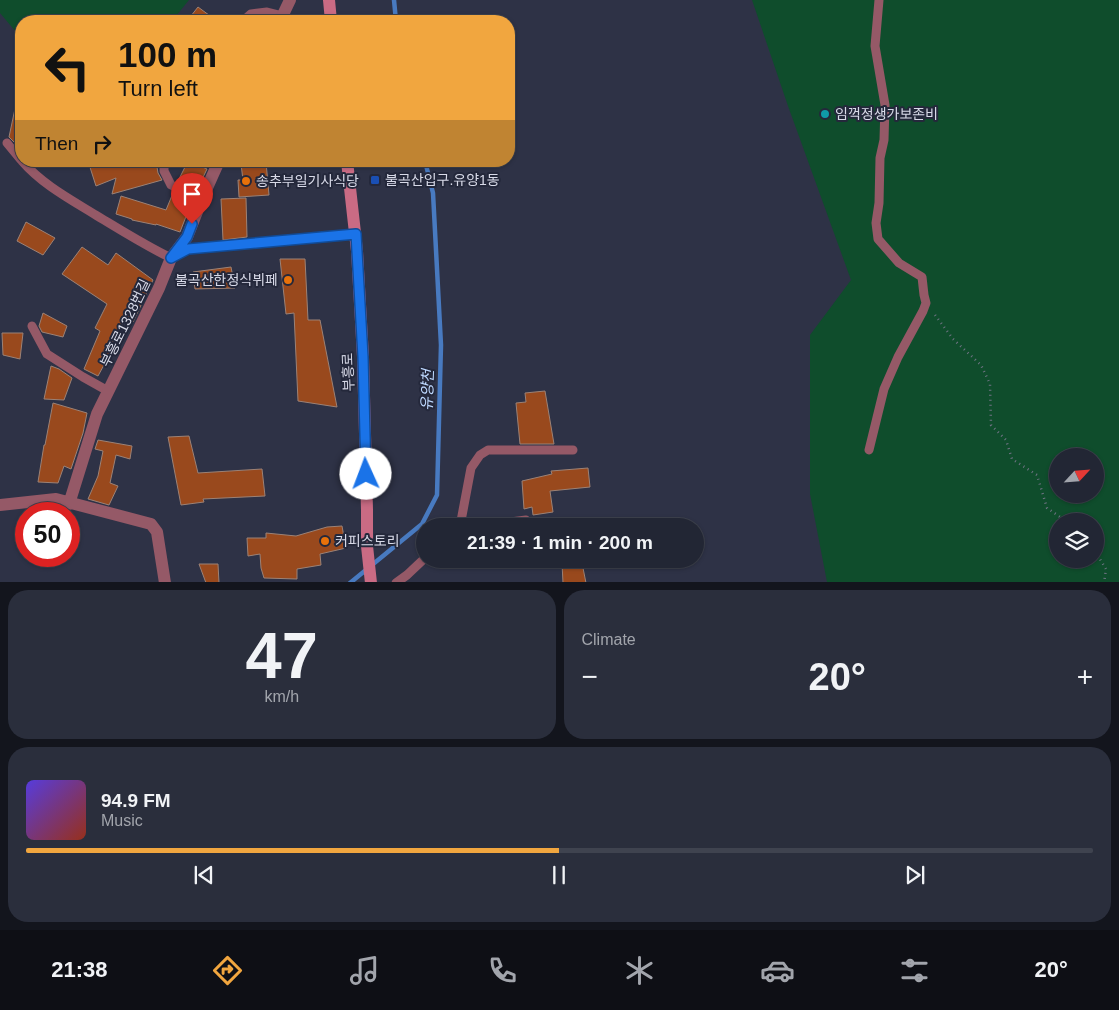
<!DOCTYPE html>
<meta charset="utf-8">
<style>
body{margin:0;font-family:Helvetica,"Noto Sans KR",sans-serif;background:#2a2e3c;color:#f1f3f6;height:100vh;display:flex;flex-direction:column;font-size:19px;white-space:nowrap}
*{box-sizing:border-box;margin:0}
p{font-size:16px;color:#a2a5ac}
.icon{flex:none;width:28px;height:28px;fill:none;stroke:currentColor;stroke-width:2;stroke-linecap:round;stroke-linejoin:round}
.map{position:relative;height:582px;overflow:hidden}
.side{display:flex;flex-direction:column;gap:8px;padding:8px;background:#13151d;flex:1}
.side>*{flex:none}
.guide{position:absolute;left:15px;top:15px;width:500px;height:152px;border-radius:20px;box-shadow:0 1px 4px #0004,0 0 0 1px #3f434f;background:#f1a63f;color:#111;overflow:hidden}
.needle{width:32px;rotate:64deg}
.controls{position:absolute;left:1049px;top:448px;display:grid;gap:10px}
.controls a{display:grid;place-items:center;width:55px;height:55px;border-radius:50%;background:#222634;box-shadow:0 1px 4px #0004,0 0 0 1px #3f434f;font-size:25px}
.speed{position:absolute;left:15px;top:502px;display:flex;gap:10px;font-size:25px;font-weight:700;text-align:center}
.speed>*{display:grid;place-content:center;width:65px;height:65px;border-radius:50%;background:#222634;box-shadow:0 1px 4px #0004,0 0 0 1px #3f434f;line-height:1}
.speed .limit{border:8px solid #d22;background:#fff;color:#111}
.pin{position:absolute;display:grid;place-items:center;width:42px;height:42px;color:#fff;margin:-51px -21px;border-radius:50% 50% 50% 0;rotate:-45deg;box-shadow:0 0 5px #0007}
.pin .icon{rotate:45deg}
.me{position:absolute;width:55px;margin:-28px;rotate:358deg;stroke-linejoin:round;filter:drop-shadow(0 0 4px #0008)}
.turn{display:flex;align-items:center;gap:18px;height:105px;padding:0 20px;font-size:22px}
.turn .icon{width:65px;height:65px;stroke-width:2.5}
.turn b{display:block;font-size:35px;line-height:42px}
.then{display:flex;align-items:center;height:48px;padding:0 20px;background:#0003;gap:10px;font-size:19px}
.big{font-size:38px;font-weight:700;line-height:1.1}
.side .widget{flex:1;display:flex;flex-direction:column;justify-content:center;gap:8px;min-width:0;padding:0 18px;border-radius:20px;background:#2a2e3c}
.side .dial{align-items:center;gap:0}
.dial b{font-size:65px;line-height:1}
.song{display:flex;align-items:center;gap:15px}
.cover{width:60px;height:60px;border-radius:8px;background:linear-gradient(135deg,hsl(250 70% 55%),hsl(10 70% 35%))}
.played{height:5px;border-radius:2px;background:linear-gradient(90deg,#f1a63f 50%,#3f434f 50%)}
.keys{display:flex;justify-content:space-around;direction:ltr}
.heat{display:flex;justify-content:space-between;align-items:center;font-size:28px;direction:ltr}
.side .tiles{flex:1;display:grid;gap:8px;grid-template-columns:1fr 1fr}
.widget:last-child{grid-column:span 2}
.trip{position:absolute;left:416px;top:518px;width:288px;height:50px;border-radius:25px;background:#222634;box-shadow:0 1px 4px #0004,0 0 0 1px #3f434f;font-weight:700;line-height:50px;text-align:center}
.dock{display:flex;height:80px;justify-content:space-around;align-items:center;background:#0e0f15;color:#a2a5ac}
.dock .icon{width:35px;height:35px}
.dock .current{color:#f1a63f}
.dock b{font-size:22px;color:#f1f3f6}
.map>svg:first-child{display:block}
</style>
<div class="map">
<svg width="1119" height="583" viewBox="0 0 1119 583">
<rect width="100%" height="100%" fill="#2e3246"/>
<path fill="#0f4d2c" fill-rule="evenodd" d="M0,0H189L172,21H21V38L0,13Z
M752,0H1119V582H827L810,494V335L851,280L788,106ZM1058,456H1095V494H1058ZM1058,521H1095V559H1058Z"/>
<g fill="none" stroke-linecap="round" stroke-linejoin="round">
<path stroke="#487ac0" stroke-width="4.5" d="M394,0L396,21
M350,583L422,524L437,495L441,345L433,193L425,161"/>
</g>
<path fill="#99491d" stroke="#9c8276" d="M198,7L217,21H187Z
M16,104H21V149L9,137Z
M88,161H156L158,173L162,180L112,194L116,178L96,186Z
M188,161L207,169L197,190L178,181Z
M266,162L269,195L239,197L238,180H243L241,164Z
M173,193L192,201L180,232L156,224V225L132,220V219L116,214L121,196L166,210Z
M246,198L247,237L223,240L221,199Z
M26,222L55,238L43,255L17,241Z
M82,247L108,265L116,253L153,280L133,322L126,317L109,349L112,350L98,376L84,369L100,331L95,328L107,304L62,274Z
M280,259H305L308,320H320L337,407L298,401L294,313L286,314Z
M231,267L235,288L195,289L193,272Z
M43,313L67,326L63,337L42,332L39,326Z
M2,333H23L20,359L3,355Z
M51,366L59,369L72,378L64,400L44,399Z
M545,391L554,444H520L516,403L526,402L525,393Z
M53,403L87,413L83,433L71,469L64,466L58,483L38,482L44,445H45Z
M189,436L198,473L262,469L265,496L203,499L204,502L181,505L168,437Z
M98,440L132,446L130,459L116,455L110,483L118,486L109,505L88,499L98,476L103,451L95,449Z
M588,468L590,487L550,491L553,512L533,515L532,507L524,509L522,481L552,474L551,471Z
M342,526L346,548L320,554L321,565L297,569V579L264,578L261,568L260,554L248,556L247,538H266V533L296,536L327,527Z
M562,563H582L586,583H563Z
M199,564H218L219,583H206Z"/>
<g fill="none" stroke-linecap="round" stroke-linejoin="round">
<path stroke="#707485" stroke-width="2.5" stroke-dasharray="1 4" stroke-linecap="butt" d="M935,315L953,339L981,365L990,384L991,425L1006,440L1012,459L1037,475L1047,508L1066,521
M1095,551L1106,569L1104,583"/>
<path stroke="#955967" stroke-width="9" d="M243,21L251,14L267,12L283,16
M7,143L21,160
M22,161C42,184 68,198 94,214C119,229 144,245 171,258L188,249L355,234
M164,161V171L171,185L202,199
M32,326L47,354L83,377L108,391
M869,450L884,389L898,357L923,311L926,303L924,295L922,277L899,263L878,239L876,223L879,203L880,158L884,140L885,105L875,46L879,0
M458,526L461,521L471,468L480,455L488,450H573
M478,526L526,520
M396,583L407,575L425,558"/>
<path stroke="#955967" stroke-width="12" d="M280,21L290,0
M69,504L97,414L159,288L171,258L187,237L202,199L219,161
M0,505L56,499L151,524L157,532L165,583"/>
<path stroke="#ca6b84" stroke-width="12" d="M329,0L331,21
M347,161L357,251L363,357L367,510V546L371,583"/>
</g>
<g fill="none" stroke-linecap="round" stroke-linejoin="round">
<g stroke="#114b97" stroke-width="12">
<path id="route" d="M192,224L187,237L171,258L188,249L356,234L363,357L366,474"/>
</g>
<use href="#route" stroke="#1a73e8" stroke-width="9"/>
</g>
<circle fill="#0f9aa8" stroke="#24283b" stroke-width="2" cx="825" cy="114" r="5"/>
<rect fill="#1a4fb4" stroke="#24283b" stroke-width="2" x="370" y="175" width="10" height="10" rx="2.5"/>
<g fill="#e8710a" stroke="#24283b" stroke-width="2">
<circle cx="246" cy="181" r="5"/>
<circle cx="288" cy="280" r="5"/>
<circle cx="325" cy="541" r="5"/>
</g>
<g text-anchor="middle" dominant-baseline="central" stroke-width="4" stroke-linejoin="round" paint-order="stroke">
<g font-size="14" fill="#d8dae8" stroke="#24283b" text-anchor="start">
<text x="835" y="114">임꺽정생가보존비</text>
<text x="385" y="180">불곡산입구.유양1동</text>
<text x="256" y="181">송추부일기사식당</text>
<text x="278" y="280" text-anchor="end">불곡산한정식뷔페</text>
<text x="335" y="541">커피스토리</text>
</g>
<g font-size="14" fill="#d8dae8" stroke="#24283b">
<text transform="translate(125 323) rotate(-64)">부흥로1328번길</text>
<text transform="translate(348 372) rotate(-92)">부흥로</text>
</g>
<g font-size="15" font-style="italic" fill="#bed9ff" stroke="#24283b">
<text transform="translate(427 390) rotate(-88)">유양천</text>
</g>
</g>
</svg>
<div class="controls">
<a><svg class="needle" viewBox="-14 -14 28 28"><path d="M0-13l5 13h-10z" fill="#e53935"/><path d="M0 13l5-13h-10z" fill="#a2a5ac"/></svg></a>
<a><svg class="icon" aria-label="layers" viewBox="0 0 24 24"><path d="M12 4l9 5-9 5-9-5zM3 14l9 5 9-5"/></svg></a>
</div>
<div class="speed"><div class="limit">50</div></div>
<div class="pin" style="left:192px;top:224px;background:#d93025"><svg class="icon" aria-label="arrive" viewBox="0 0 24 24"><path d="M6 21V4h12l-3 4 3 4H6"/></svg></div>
<svg class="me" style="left:366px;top:474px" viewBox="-20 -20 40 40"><circle r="19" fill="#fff"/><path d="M0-13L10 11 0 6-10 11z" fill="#1a73e8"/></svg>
<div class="trip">21:39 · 1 min · 200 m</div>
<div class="guide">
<div class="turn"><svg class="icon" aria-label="left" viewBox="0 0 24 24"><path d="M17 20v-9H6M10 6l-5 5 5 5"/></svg><div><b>100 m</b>Turn left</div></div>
<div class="then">Then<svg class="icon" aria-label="right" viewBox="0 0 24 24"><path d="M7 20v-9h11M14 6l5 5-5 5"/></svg></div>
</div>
</div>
<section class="side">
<div class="tiles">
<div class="widget dial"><b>47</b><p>km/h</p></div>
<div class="widget"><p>Climate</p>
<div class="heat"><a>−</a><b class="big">20°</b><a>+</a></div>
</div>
<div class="widget">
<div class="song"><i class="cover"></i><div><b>94.9 FM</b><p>Music</p></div></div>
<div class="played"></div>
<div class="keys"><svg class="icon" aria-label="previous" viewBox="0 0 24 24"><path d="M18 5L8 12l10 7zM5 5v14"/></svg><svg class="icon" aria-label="pause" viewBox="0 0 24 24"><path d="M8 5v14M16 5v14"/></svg><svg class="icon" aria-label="next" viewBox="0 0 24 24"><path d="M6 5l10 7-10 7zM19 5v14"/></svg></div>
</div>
</div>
</section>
<nav class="dock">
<b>21:38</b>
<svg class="icon current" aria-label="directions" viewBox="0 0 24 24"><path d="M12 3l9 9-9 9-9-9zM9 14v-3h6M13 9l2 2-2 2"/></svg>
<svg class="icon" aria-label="music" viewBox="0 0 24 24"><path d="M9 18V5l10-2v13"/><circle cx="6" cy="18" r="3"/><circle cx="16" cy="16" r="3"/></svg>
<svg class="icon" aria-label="phone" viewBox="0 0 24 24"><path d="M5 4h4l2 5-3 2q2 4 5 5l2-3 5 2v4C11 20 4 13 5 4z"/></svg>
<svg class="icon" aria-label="climate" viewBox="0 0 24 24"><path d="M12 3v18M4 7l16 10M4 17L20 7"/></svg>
<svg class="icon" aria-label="car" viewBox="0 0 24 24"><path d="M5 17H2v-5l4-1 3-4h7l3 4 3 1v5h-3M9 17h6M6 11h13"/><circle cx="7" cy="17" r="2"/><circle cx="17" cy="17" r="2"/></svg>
<svg class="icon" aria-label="filters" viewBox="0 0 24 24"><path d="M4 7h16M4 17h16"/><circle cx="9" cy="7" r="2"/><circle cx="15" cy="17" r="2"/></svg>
<b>20°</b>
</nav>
